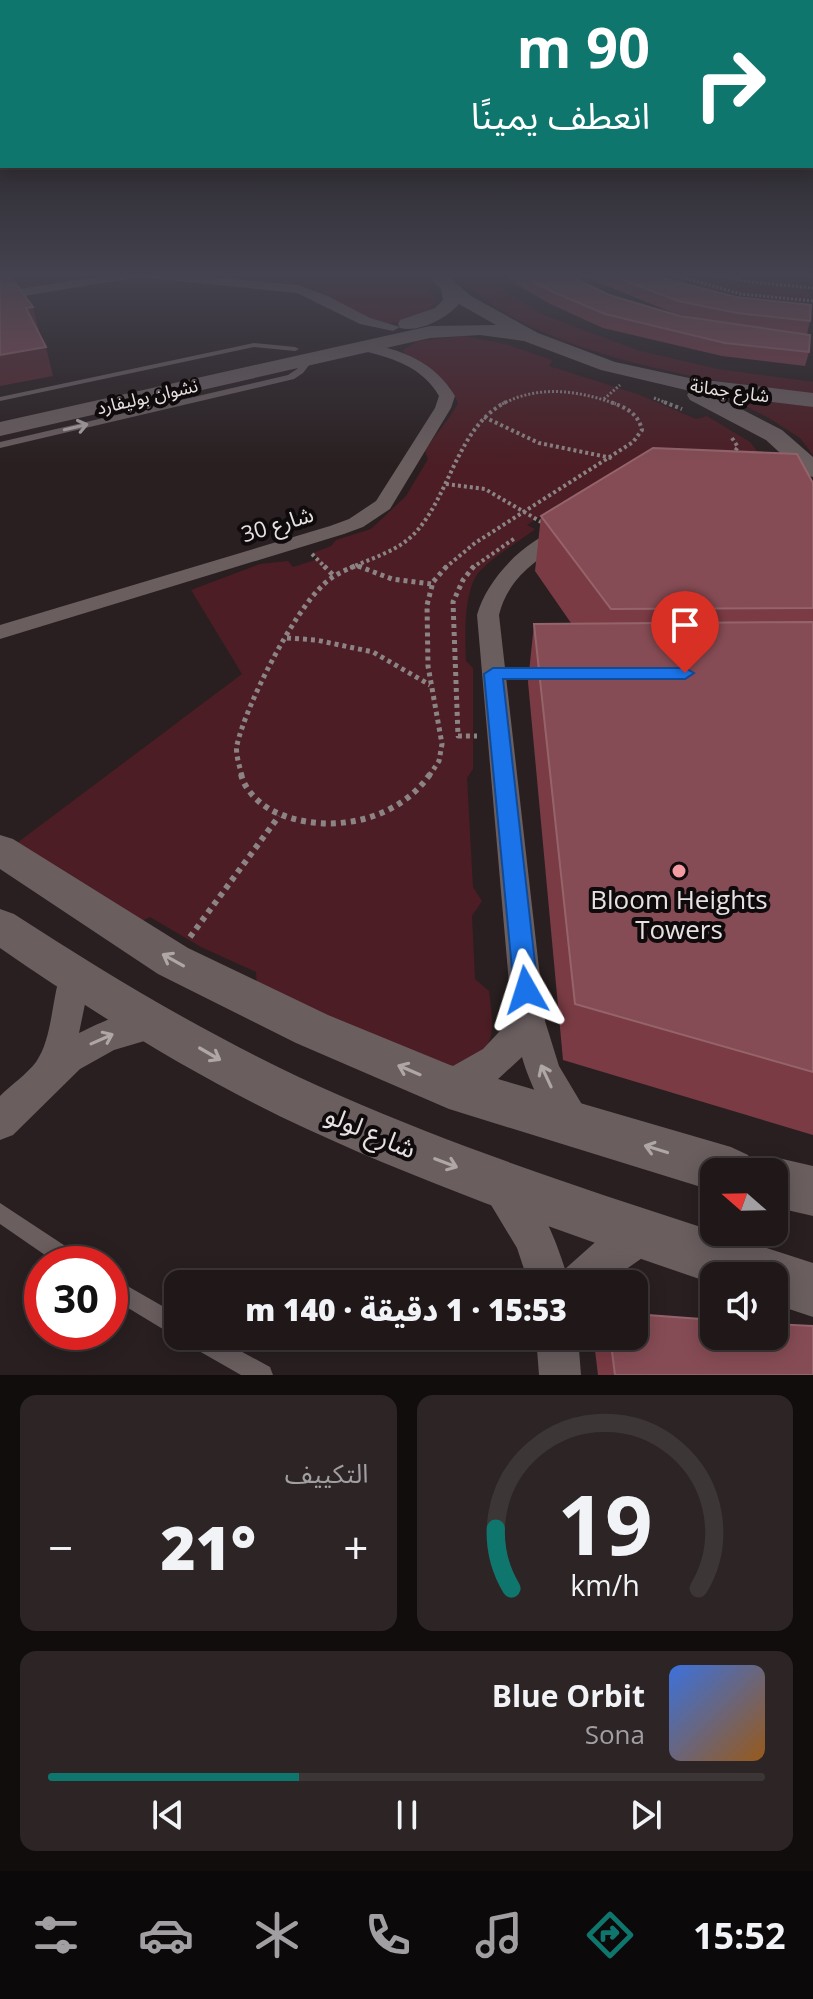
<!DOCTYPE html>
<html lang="ar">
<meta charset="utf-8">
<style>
body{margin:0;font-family:"Open Sans","Noto Sans Arabic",sans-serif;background:#2c2425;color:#f1f3f6;direction:rtl;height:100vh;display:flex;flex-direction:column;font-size:30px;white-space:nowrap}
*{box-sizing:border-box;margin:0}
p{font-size:26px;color:#a19fa2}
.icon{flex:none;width:44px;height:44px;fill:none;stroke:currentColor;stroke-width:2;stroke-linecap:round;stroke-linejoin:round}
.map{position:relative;height:1375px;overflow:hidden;direction:ltr}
.panel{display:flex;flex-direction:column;gap:20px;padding:20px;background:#110d0d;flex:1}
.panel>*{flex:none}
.top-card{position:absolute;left:0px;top:0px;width:814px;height:168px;box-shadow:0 4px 20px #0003,0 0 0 2px #3c3637;direction:rtl;background:#0f766e;color:#fff;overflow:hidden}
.needle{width:52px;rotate:290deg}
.fabs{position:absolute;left:700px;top:1158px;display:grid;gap:16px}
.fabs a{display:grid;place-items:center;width:88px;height:88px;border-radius:16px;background:#1f1718;box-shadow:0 4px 20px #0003,0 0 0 2px #3c3637;font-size:40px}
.speed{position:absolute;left:24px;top:1246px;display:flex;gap:16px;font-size:40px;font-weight:700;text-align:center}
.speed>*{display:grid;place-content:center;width:104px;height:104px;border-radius:50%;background:#1f1718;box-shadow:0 4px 20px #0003,0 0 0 2px #3c3637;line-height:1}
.speed .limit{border:12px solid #d22;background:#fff;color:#111}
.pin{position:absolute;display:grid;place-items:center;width:68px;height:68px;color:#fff;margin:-82px -34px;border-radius:50% 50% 50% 0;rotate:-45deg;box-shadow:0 0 8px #0007}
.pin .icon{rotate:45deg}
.me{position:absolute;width:88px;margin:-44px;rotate:354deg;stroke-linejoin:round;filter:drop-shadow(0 0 6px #0008)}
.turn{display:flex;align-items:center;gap:28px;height:168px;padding:0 32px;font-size:36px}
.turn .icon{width:104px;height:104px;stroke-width:2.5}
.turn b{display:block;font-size:56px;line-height:68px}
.big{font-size:60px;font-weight:800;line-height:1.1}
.panel .tile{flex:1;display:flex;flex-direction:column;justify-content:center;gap:12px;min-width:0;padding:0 28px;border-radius:16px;background:#2c2425}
.panel .dial{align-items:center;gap:0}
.dial svg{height:208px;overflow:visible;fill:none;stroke:#3c3637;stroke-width:7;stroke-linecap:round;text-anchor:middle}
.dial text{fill:#f1f3f6;stroke:none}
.song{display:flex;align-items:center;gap:24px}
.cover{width:96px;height:96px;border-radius:12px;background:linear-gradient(135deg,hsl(220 70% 55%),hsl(30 70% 35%))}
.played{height:8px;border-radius:4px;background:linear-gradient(90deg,#0f766e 35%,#3c3637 35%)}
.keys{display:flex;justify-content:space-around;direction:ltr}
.heat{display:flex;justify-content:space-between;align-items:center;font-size:44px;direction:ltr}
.panel .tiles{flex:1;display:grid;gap:20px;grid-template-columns:1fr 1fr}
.tile:last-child{grid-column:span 2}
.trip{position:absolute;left:164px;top:1270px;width:484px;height:80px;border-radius:16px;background:#1f1718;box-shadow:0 4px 20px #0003,0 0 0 2px #3c3637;font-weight:800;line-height:80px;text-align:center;direction:rtl}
.dock{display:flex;height:128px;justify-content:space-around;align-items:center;background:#0c090a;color:#a19fa2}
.dock .icon{width:56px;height:56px}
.dock .active{color:#0f766e}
.dock b{font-size:36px;color:#f1f3f6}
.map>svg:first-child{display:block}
</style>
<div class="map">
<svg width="813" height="1375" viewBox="0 0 813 1375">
<rect width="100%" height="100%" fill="#291f20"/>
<path fill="#4c1d24" d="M0,274H122L0,292Z
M174,274H417L433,294L436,302C416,322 392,325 365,324L320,292L293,286L243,282L244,278L226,277L221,280Z
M458,274H484L504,291L546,316L640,351L718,369L813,382V394C716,384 522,353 458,274Z
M669,274H796L813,299H802L803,302C758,300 711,293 669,274Z
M464,336L506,344L552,360L549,366L640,395L696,419L707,416L750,442L757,451L756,457L547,512L527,525L535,529C517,543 495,555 480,571C463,589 465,638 466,661L473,668V769L467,778L473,887L482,901L472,916L475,979L489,991C495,1039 496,1045 456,1074L258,999L256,972L201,947L150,917L135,924L9,849L242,674L191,590L260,564L288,561L293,567L318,559L313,553L331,546L336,540L371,529L406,496L428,459L425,451C435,434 448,422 458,403L450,387L404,355L403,350L418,341Z
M713,390L813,404V455L800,438L769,418Z"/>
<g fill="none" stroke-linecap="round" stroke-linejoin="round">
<path stroke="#8c8484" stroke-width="3" stroke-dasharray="2 2" stroke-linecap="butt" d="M670,274L741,294L813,301
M713,274L750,282L813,288
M786,274H813
M654,398L669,404
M604,399L620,385
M502,404C539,385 577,390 616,404"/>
<path stroke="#8c8484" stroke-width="4" stroke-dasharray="3 3" stroke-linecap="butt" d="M664,402L682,409
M484,417L539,443L612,458
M732,438L738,447L732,455
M446,484L485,489L543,523
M312,554L326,568
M358,566L362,568
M350,568C372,558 398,551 415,533C451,494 457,427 506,402
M445,568L475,543L633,442L642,430C638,413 625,407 610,402
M472,568L515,538"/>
<path stroke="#8c8484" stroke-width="5" stroke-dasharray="4 4" stroke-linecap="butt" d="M324,566L334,576
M358,566L392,579L431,584
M474,566L463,580L453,602L458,736H477
M287,638L316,640L373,652L430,685
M242,776C240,767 235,754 237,745C246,705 293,613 323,585C332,576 343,571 355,566
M429,776L439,761L442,744L428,666L427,605L433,582L447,566"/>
<path stroke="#8c8484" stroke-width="6" stroke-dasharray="5 5" stroke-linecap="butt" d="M241,774C244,789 259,804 273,811C324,836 397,823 430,774
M190,937L279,816"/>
<path fill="#6a5e5f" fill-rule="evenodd" d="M254,343L295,347L299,349L295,351L254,347L0,401V397Z
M306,358L313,360L303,373L294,379L0,448V442L288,375L297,369Z
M542,669L548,673L546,676L493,678L487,674L493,670Z
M0,1203L82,1257L85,1264H58L0,1224Z
M110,1276L178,1315V1336H181L178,1337L171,1334L110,1297Z
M182,1336H213L270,1367L273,1375H241L185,1343Z"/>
<path fill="#6a5e5f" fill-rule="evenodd" d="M115,274H177L298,285L328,296L370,318L400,327L393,331L360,324L297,293L138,277L0,300V292Z
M364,343C401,349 435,362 455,396L451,408L390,509L363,527L344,534L0,639V625L330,526L349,519L376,501L435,408L439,396C422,366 390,357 359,350V344Z
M565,527L575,533L572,537C540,558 509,575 499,615L545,1021L559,1066L593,1123L588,1136L575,1141C550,1131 529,1082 522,1057L497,1080L449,1104L437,1099L432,1087L437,1075L483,1049L512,1018L477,615C487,578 527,537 565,527Z
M75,961L86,965L91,975L79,1033C104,1021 141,1002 168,1012L173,1023L168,1034L114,1050L80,1069L13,1135L0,1140V1096C11,1085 27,1074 36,1062C54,1036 51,993 64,965Z
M501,1171C536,1186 554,1235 565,1269L601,1237L641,1216L655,1221L660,1235L655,1249L605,1284H529L517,1248L482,1190L488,1177Z
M536,1336H578L581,1375H539Z"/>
<path fill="#6a5e5f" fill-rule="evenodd" d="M433,274H445L471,296L538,333L615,362L689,378L813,393V407L714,395L782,430L813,457V477L804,475L766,440L690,400L687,395L690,391L601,370L524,341L480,335L430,338L0,436V422L430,326L496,325L459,304C447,318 419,333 400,328L398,324L400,320L435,308L443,300L441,289L430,278Z
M0,835L13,839L188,948L328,1015L450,1065L731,1147L748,1155L754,1169L756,1164L774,1157L813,1166V1216L774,1207V1172H714V1191L449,1109L296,1043L158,974L0,869Z
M0,909L14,914C119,982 226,1046 341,1096C494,1163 656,1212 813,1263V1317L774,1304V1276H714V1284C577,1237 439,1190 307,1129C199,1079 98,1016 0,948Z"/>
</g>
<path fill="#7a3b44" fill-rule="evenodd" d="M506,274H652L658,277L810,321L807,334L809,352L805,366L722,356L603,328L550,304L511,281ZM572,274L582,276L676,314L702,319L680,316L609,295L580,281Z
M813,483V1135L563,1060L528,682L534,624L571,623L535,571L541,516Z
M597,1336H634L813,1375H598L594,1342Z"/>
<path fill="#55282e" d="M33,307L40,335L26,308Z
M46,347L53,376L0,386V355Z"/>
<path fill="#864c55" stroke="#95646b" stroke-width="2" d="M521,274H571L580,281L609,295L680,316L810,335L809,352L725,343L605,314L551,291Z
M608,274H652L658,277L736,297L811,305L810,321L737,313L678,301Z
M10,276L33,307L26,308L46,347L0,355V278Z
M653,448L797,454L813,483V608L611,609L541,516Z
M813,622V1072L575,1004L534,624Z
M634,1314L714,1320V1336H774V1324L813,1326V1375H615L610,1336H634Z"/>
<defs><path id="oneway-shaft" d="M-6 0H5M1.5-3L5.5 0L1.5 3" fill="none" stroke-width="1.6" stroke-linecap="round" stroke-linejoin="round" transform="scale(2)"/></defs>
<g stroke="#afa6a6">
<use href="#oneway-shaft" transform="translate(76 427) rotate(-13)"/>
<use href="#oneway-shaft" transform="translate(173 960) rotate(-151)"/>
<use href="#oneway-shaft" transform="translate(102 1039) rotate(-24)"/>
<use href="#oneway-shaft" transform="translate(210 1054) rotate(30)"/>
<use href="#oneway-shaft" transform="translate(409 1070) rotate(-157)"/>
<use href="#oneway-shaft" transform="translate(546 1076) rotate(-115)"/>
<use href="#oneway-shaft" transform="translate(656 1149) rotate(-163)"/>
<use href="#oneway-shaft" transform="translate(446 1163) rotate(21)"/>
</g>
<linearGradient id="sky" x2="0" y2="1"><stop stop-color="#171112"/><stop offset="0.59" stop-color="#43424e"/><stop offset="1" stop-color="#43424e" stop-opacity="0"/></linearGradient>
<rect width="813" height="466" fill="url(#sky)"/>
<path fill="#1a73e8" stroke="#114b97" stroke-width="2" d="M493,668H685L694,673L685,679H503L538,990L535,997L526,1001L518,997L514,990L484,674Z"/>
<circle fill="#f49aa3" stroke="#0f0a0b" stroke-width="3" cx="679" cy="871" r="8"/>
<g text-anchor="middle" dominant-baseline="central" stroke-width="8" stroke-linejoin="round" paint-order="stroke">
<g font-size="18" fill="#e8e1e1" stroke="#0f0a0b">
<text transform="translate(730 390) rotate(8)">شارع جمانة</text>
<text transform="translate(147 396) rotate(-13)">نشوان بوليفارد</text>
</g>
<g font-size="22" fill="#e8e1e1" stroke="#0f0a0b">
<text transform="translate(277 523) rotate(-17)">شارع 30</text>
</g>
<g font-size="26" fill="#e8e1e1" stroke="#0f0a0b">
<text x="679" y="899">Bloom Heights<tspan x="679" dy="30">Towers</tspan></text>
</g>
<g font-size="26" fill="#e8e1e1" stroke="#0f0a0b">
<text transform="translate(371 1131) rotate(23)">شارع لولو</text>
</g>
</g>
</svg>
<div class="fabs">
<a><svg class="needle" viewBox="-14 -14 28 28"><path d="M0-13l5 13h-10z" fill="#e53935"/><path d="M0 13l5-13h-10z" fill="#a19fa2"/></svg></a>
<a><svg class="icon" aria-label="sound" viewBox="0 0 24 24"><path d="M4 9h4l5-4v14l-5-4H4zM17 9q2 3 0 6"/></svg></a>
</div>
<div class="speed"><div class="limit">30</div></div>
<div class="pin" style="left:685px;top:673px;background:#d93025"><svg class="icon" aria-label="arrive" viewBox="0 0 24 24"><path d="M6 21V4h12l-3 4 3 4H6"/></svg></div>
<svg class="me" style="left:526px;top:990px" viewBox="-20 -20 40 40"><path d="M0-17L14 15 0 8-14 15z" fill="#1a73e8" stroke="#fff" stroke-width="4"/></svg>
<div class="trip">15:53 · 1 دقيقة · 140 m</div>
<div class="top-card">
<div class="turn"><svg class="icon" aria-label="right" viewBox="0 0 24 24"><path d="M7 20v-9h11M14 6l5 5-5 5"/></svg><div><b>90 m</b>انعطف يمينًا</div></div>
</div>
</div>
<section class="panel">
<div class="tiles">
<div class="tile dial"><svg viewBox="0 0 100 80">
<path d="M14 69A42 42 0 1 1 86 69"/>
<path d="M14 69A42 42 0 0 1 8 46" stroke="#0f766e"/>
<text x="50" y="56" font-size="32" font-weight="700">19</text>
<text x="50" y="72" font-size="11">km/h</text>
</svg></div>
<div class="tile"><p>التكييف</p>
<div class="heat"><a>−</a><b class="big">21°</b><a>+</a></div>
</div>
<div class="tile">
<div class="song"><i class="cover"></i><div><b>Blue Orbit</b><p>Sona</p></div></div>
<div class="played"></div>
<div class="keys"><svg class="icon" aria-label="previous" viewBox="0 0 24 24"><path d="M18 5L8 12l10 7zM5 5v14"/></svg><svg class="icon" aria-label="pause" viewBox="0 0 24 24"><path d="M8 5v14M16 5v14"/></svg><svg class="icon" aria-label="next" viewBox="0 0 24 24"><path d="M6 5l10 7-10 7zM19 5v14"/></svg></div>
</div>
</div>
</section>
<nav class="dock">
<b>15:52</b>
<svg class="icon active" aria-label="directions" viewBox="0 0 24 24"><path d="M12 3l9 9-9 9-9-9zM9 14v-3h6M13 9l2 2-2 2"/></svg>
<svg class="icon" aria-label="music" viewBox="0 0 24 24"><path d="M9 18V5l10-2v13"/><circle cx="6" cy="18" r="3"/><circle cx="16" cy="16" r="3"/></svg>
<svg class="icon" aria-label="phone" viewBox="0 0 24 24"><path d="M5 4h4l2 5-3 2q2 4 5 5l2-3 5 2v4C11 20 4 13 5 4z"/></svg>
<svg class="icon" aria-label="climate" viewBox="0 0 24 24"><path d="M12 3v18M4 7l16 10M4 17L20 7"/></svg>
<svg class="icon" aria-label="car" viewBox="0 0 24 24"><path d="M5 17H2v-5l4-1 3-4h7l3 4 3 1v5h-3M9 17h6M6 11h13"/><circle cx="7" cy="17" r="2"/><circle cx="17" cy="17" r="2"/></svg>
<svg class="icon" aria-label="filters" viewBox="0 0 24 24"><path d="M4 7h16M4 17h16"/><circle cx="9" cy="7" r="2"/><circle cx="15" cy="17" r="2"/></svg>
</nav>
